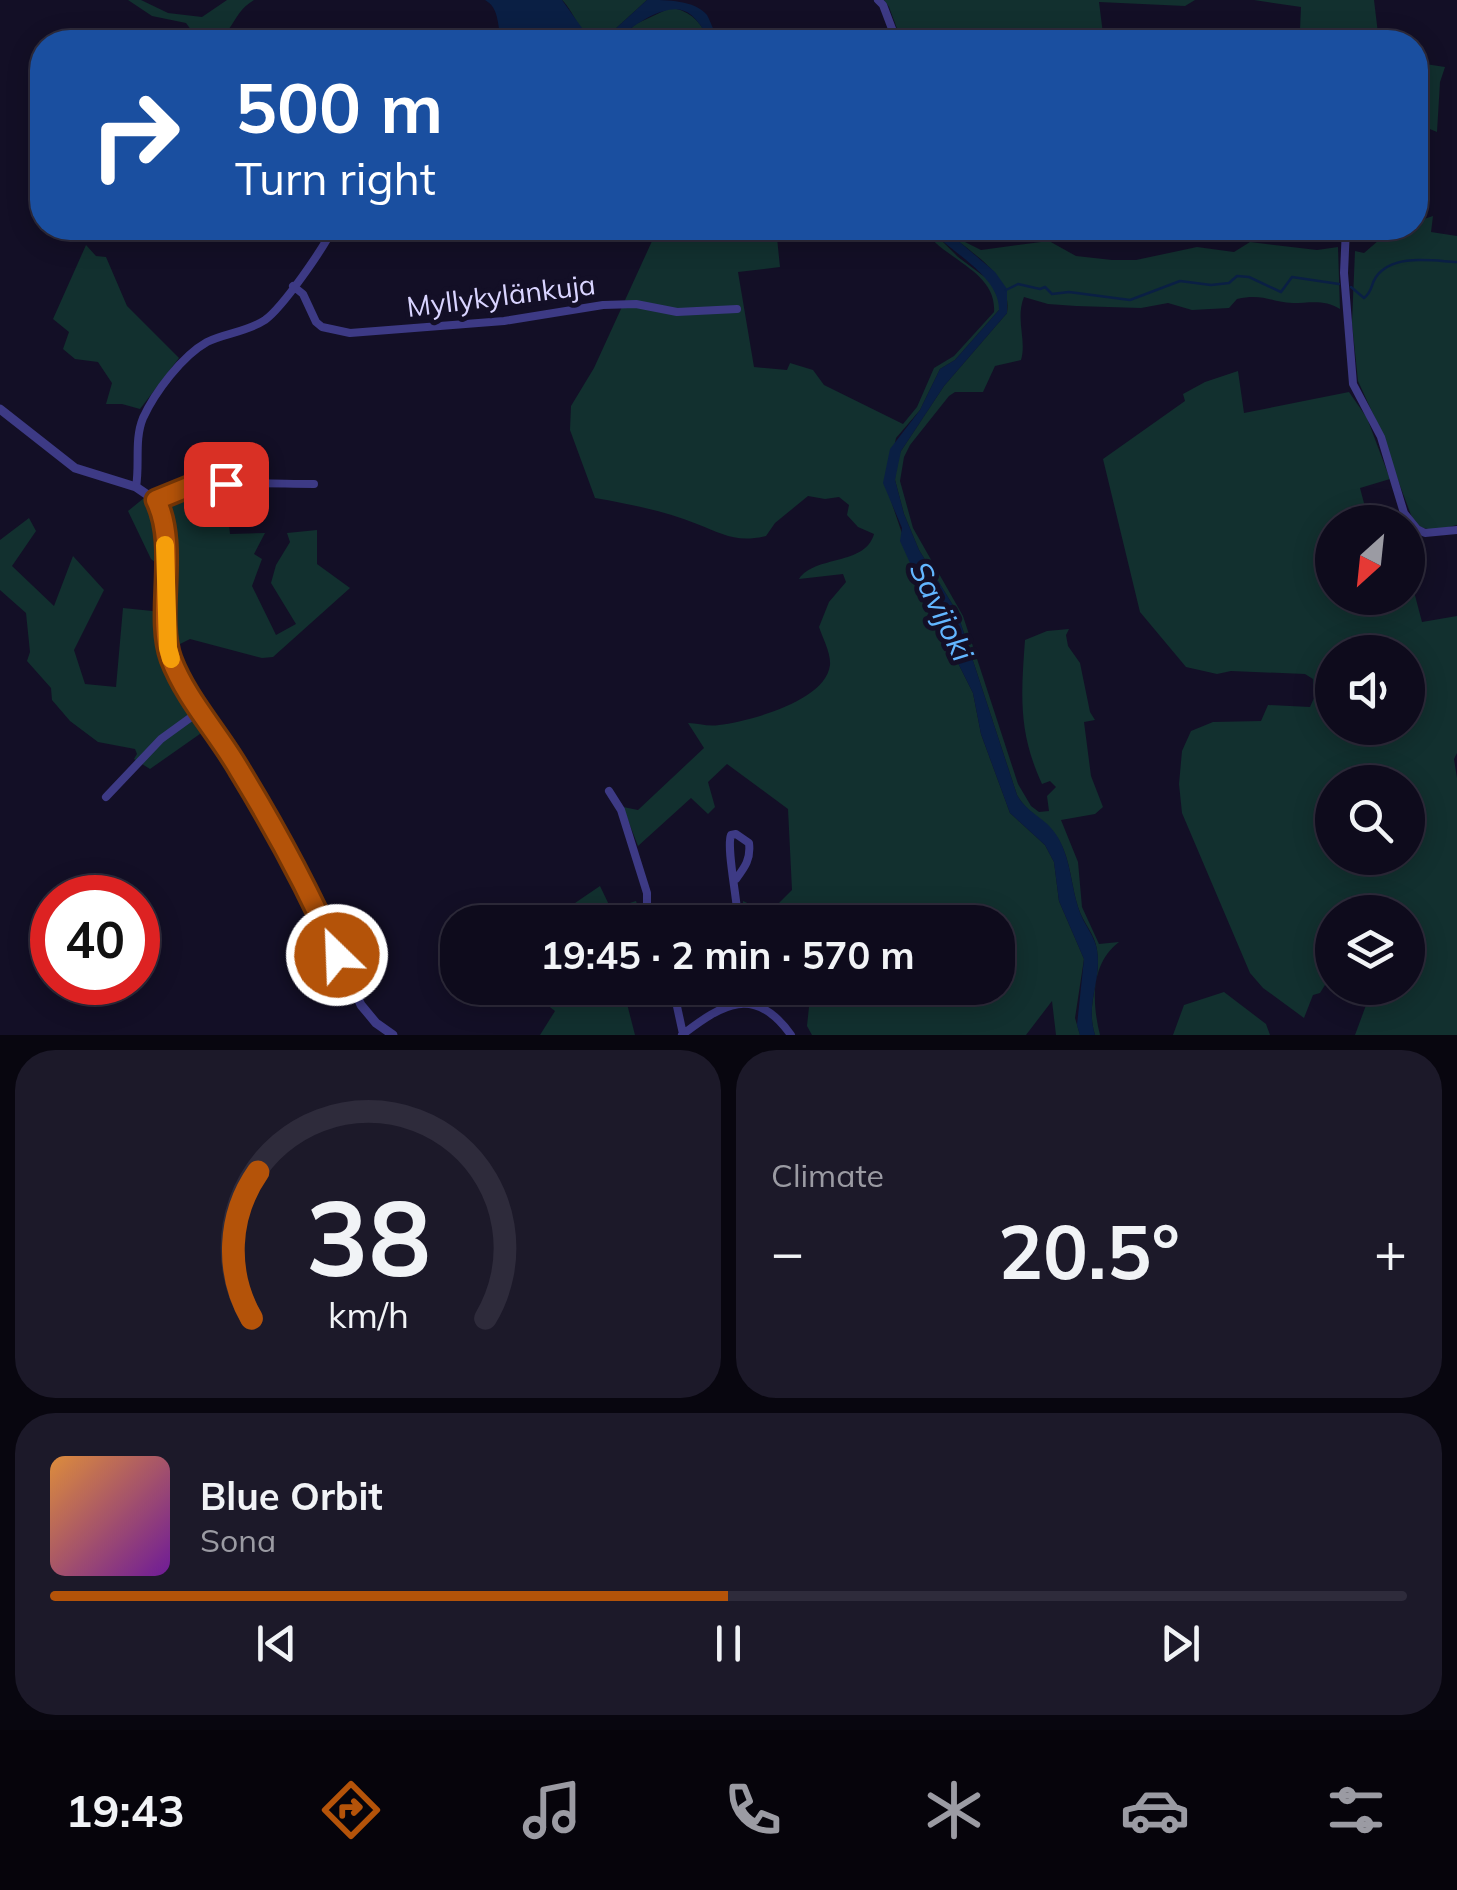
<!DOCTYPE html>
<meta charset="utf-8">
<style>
body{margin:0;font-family:Mulish,sans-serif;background:#1c1929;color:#f1f3f6;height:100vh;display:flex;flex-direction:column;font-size:38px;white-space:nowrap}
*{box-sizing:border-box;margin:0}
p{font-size:32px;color:#9b9ba3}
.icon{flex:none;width:55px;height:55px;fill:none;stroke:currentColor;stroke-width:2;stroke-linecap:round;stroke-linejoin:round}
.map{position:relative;height:1035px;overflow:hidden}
.sheet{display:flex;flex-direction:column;gap:15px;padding:15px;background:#08060f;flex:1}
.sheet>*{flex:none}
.banner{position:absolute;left:30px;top:30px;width:1398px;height:210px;border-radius:40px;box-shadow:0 5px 25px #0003,0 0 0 2px #2e2b3b;background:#1a4fa0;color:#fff;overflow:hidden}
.needle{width:65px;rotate:207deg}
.fabs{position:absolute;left:1315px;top:505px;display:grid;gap:20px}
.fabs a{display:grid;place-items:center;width:110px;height:110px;border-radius:50%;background:#0e0b1c;box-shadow:0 5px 25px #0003,0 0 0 2px #2e2b3b;font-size:50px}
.speed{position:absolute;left:30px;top:875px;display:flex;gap:20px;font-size:50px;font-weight:700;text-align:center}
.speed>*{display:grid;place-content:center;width:130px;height:130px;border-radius:50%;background:#0e0b1c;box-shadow:0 5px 25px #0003,0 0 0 2px #2e2b3b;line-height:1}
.speed .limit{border:15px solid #d22;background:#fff;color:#111}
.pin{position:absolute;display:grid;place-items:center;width:85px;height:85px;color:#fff;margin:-42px;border-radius:20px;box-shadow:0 5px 15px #0006}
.me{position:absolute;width:110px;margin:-55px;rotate:336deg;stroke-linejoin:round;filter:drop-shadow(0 0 8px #0008)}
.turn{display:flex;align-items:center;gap:35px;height:210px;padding:0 40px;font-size:45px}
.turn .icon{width:130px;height:130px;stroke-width:2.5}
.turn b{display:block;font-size:70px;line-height:85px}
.big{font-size:75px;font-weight:700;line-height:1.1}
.sheet .widget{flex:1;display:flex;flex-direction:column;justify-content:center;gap:15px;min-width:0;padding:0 35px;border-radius:40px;background:#1c1929}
.sheet .dial{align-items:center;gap:0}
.dial svg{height:260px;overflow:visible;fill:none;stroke:#2e2b3b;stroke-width:7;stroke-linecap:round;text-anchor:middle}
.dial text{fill:#f1f3f6;stroke:none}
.song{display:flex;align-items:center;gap:30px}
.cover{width:120px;height:120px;border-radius:15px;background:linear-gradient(135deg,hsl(30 70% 55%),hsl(280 70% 35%))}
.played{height:10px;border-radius:5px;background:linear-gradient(90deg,#b45309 50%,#2e2b3b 50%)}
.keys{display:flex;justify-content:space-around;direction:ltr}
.heat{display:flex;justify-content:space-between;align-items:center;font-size:55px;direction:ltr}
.sheet .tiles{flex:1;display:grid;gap:15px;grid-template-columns:1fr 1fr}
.widget:last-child{grid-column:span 2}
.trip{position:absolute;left:440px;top:905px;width:575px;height:100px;border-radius:40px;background:#0e0b1c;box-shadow:0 5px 25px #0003,0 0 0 2px #2e2b3b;font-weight:700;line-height:100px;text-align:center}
.tabs{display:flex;height:160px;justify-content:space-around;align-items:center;background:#06040b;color:#9b9ba3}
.tabs .icon{width:70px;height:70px}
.tabs .on{color:#b45309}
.tabs b{font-size:45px;color:#f1f3f6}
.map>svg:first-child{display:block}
</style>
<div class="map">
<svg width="1457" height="1035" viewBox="0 0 1457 1035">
<rect width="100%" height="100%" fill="#130f26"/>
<path fill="#12302f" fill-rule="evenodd" d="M128,0H141L168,13L202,17L227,0H254C228,15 235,43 200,42L186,23L152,16Z
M562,0H647L601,42C581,42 576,13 562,0Z
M884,0H1195L1185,6L1099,2L1104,42H902L889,7Z
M1254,0H1374L1379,42C1351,43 1328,33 1300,30L1301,7Z
M670,8C692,10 701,24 711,42H615L636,24Z
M1419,63L1445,67L1440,82L1437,132L1420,125L1417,119Z
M1433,216L1431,232L1457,236V525C1441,529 1428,533 1414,523L1374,416L1358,381L1352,323L1355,251L1364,253L1393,228H1415V222Z
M658,228H776L780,267L738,272L754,367L787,370L790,363L813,370L824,385L903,424L917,407L934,368L954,356L994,312C997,270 941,259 923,228H929L958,257L990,281L999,300V310L955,360L940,369L920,410L896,438L886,486L914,569L920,573L946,618L959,665L973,693L981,734L1010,813L1045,845L1054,862L1059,901L1084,959L1075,1018L1080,1035H1056L1052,1001L1026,1035H812L807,1026L811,988H998V922H743V901L769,913L792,890L788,809L727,764L708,782L715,807L708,814L691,798L638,846L623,807L638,810L704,748L688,723C698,723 708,727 719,725C750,721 826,701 830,665C831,653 823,639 819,627L829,602L846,582L843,574L799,579C815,555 865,566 874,534L858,527L847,515L849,505L839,497L825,499L808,496L775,523L766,536C736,543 723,534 697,524C665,511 629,504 595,498L570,430L571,406L594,368Z
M943,228H950L963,241L981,250L1049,241L1076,256L1112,260H1136L1197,247L1234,252L1250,242L1317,250L1338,247L1340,309C1325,299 1309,303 1293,303C1270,302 1263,293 1237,299L1229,308L1192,310L1168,303L1141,308L1076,306L1048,304L1024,297C1015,319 1027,340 1021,360L995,366L983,392H955L949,396L910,445L904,457L900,481L913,528L963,616L1018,784L1031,806L1039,812L1049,811L1047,796L1056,787L1050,781L1042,784C1018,732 1021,695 1025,640L1047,631L1069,629L1066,635L1068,646L1080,663L1090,712L1095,720L1084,722L1091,776L1103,807L1095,814L1061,820L1078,862L1082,907L1099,944L1119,942C1090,964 1092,1003 1100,1035H1095C1085,1003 1102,980 1097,950C1095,934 1083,923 1078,907C1071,885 1071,861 1059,840C1048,820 1028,815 1017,795L957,612L919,550L904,514L895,480L896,461L901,451L944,386L1007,313C1013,272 967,252 943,228Z
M86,245L96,256L106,257L127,306L179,358L140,409L122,404H106L112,383L98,362L75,359L63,349L69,332L53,319Z
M1238,371L1244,413L1349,392L1367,418L1390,479L1360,488L1369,522H1332V598H1408V569L1422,622L1457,616V753L1454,759L1457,778V1035H1355L1372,989L1365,988H1408V912H1332V984L1325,985L1320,993L1313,995L1304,1018L1263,988L1250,973L1182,813L1179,784L1182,751L1191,731L1213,722L1261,721L1268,705L1310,707L1314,698L1313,679L1305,674L1231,671L1217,674L1186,667L1140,612L1103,459L1185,401L1183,394L1205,382ZM1332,652H1408V728H1332ZM1332,782H1408V858H1332Z
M208,487L225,489L230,534L265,533L254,554L262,559L252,586L276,635L296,624L271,583L276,565L290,542L287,533L317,530V564L350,588L273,657L262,658L190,639L176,646L170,528L161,500Z
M144,498L156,515L161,567L151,559L128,511Z
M29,518L36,531L12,566L54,606L73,556L104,590L74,650L85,684L116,687L123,608L162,612L164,650L169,667L207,729L150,769L134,759L137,754L135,749L98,742L70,721L52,700L51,688L27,661L30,652L26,613L0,590V540Z
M600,886L611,909L636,901L639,910L606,922H581L575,903Z
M538,988H623L635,1035H540L555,1011L529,991Z
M1224,992L1266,1024L1270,1035H1173L1184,1005Z"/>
<path fill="#0a1f44" d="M485,0H562L592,42H535L526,39L502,42C497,27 500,8 485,0Z
M647,0C668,0 694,0 707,15C713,26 713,34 724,42H711C693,11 683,0 647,18C635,25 624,32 615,42H601Z
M929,228H943L995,272L1007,289V313L944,386L901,451L895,480L904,514L919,550L957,612L1017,795C1027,813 1044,817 1055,833C1072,857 1070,888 1081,915C1086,927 1095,937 1097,950C1102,980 1085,1003 1095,1035H1080L1077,1025L1084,959L1059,901L1054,862L1045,845L1010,813L981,734L973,693L959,665L946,618L920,573L910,563L900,541L902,528L883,483L890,449L920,410L940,369L955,360L999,310C1000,276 951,253 929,228Z"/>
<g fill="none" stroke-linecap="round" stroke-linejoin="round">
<path stroke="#0a1f44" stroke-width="2.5" d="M1351,287L1364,298C1373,291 1370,286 1376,277C1393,253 1433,261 1457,262
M1006,290L1018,284L1040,289L1045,287L1052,294L1069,292L1130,300L1180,281L1211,285L1229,283L1237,276L1249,277L1281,292L1292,277L1339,284"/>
<path stroke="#3d3a85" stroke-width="8" d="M878,0L883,5L897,42
M1304,42L1324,38L1341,42
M1346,228L1344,273L1353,384L1381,437L1404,513L1417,529L1425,533L1457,530
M293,286L303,294L316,322L322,327L350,333L504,321L603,305L636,304L677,312L737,309
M136,487C140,464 134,440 143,418C155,392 182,356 207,342C225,333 247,332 265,320C283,307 323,249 333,228
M155,500C206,478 260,484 314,484
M609,791L621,810L647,893V905L657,922
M106,797L161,739L201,710
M736,879C745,867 751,859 749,843L736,834L731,835C726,848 738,902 738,922
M673,988L683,1034
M682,1035C722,1004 755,984 791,1035"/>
<path stroke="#3d3a85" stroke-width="9" d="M0,409L75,468L136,487L155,500L165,541L168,649L172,662L240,770L306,885L361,1005L376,1023L393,1035"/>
</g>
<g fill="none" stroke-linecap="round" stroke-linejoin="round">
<g stroke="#753606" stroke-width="25">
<path id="route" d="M226,484L188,487L156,500C179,547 155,615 171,659C186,699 219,734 240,771C276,830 309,891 337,955"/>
</g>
<use href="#route" stroke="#b45309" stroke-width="18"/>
<path stroke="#f59e0b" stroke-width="18" d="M165,545L168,648L171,659"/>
</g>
<g text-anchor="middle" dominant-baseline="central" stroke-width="10" stroke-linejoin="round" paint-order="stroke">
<g font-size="28" fill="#d9d4ff" stroke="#130f26">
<text transform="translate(501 295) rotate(-7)">Myllykylänkuja</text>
</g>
<g font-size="30" font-style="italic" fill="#62b6ff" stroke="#130f26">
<text transform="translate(942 611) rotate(64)">Savijoki</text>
</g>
</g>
</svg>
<div class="fabs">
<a><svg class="needle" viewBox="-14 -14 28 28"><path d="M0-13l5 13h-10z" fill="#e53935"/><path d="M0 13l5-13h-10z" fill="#9b9ba3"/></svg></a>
<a><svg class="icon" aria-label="sound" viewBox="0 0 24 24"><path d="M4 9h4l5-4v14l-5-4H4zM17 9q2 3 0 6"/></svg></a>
<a><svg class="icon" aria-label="search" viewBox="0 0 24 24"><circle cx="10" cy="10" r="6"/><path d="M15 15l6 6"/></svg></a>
<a><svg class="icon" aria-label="layers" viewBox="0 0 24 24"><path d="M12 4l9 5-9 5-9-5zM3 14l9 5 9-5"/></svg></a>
</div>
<div class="speed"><div class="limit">40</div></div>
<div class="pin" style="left:226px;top:484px;background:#d93025"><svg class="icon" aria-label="arrive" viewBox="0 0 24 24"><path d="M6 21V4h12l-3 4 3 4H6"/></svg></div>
<svg class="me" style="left:337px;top:955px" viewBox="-20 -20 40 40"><circle r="17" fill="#b45309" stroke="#fff" stroke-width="3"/><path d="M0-11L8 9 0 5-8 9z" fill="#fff"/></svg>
<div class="trip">19:45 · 2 min · 570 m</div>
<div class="banner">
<div class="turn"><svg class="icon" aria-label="right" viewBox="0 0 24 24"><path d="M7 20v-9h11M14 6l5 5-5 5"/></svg><div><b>500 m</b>Turn right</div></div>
</div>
</div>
<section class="sheet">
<div class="tiles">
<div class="widget dial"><svg viewBox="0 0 100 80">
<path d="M14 69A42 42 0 1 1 86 69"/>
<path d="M14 69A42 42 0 0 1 16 24" stroke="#b45309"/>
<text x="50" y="56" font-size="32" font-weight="700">38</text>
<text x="50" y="72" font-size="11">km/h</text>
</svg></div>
<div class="widget"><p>Climate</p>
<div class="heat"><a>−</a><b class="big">20.5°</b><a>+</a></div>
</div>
<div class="widget">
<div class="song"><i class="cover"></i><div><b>Blue Orbit</b><p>Sona</p></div></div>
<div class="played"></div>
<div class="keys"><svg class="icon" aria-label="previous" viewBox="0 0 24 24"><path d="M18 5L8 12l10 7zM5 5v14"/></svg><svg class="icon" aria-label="pause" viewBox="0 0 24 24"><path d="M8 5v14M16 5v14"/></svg><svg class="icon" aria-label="next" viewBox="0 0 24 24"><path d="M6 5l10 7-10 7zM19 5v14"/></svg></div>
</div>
</div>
</section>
<nav class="tabs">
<b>19:43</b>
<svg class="icon on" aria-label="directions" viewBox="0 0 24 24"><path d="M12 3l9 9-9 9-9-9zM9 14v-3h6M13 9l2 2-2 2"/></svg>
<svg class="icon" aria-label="music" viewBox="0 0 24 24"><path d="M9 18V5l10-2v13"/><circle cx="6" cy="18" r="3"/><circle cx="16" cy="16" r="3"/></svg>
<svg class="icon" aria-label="phone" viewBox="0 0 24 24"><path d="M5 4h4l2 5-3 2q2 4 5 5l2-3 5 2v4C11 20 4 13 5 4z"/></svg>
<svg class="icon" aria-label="climate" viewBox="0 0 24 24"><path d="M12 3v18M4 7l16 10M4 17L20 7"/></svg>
<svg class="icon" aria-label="car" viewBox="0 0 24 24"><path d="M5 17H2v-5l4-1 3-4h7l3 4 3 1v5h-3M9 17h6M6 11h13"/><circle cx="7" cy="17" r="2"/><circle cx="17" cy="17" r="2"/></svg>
<svg class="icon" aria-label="filters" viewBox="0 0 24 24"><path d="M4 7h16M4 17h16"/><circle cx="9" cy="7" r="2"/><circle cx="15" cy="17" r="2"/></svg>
</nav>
